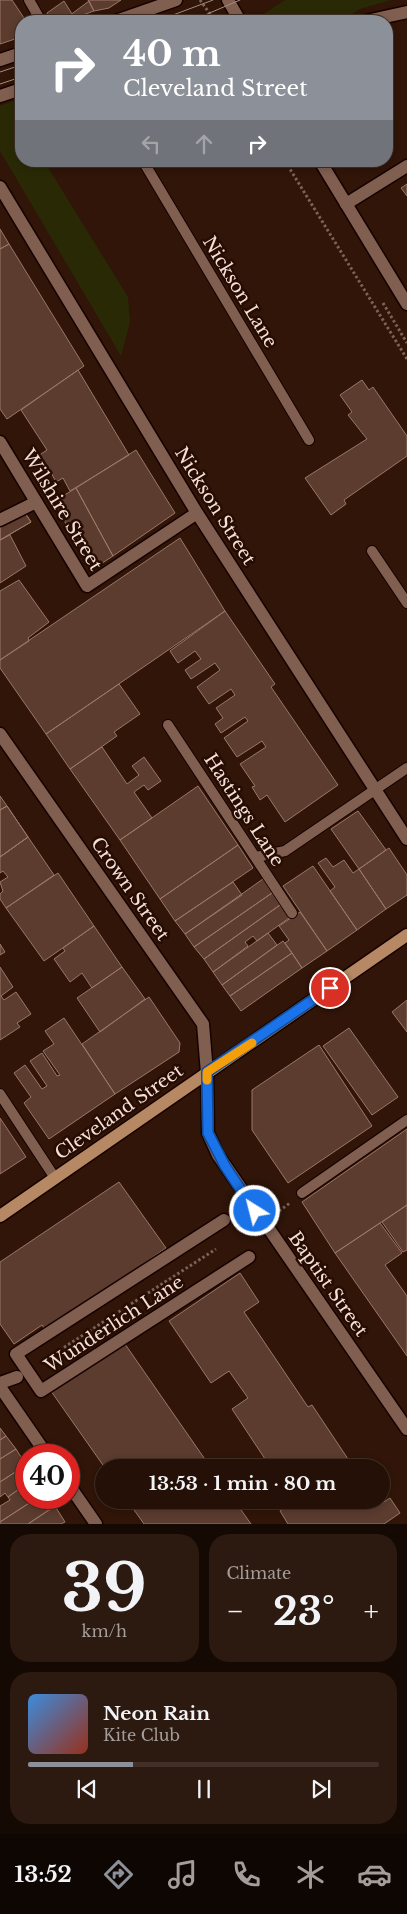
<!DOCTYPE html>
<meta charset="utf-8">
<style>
body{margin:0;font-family:"Libre Baskerville",serif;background:#2c1910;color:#f1f3f6;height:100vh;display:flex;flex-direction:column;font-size:19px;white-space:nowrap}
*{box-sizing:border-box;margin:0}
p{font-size:16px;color:#a39d9b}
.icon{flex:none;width:28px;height:28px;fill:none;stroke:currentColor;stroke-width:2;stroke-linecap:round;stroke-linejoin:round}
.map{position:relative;height:1524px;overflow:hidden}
.drawer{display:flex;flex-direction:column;gap:10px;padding:10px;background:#140903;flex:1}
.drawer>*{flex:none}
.guide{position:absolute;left:15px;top:15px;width:378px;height:152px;border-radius:20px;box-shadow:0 2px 8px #0003,0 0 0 1px #413028;background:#8c9099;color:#fff;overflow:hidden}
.speed{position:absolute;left:15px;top:1444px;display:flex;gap:10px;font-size:25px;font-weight:700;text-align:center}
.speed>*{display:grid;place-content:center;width:65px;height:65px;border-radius:50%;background:#241006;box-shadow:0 2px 8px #0003,0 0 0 1px #413028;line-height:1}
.speed .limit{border:8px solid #d22;background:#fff;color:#111}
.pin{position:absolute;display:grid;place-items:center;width:42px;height:42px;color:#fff;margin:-21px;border:2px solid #fff;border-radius:50%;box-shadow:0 1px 5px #0007}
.me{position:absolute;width:55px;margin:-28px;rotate:324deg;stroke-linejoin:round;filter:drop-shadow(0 0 4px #0008)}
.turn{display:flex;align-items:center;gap:18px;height:105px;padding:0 25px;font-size:22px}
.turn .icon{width:65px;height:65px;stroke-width:2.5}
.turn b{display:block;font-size:35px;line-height:42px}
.lanes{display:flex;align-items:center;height:48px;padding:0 25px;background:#0003;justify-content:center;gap:25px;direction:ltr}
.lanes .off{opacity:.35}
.big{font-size:38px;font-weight:800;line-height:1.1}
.drawer .widget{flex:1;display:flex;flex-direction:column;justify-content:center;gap:8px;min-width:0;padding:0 18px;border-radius:20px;background:#2c1910}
.drawer .dial{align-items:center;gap:0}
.dial b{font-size:65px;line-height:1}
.song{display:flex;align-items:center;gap:15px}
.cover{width:60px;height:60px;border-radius:8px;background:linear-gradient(135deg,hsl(210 70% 55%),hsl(10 70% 35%))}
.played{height:5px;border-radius:2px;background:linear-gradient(90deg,#8c9099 30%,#413028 30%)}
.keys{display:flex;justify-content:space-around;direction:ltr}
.heat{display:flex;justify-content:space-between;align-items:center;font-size:28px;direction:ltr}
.drawer .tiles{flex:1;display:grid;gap:10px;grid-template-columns:1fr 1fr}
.widget:last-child{grid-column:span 2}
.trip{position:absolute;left:95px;top:1459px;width:295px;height:50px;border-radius:25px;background:#241006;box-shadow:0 2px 8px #0003,0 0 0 1px #413028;font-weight:800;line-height:50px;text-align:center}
.menu{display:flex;height:80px;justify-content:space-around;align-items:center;background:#0e0602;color:#a39d9b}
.menu .icon{width:35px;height:35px}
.menu .active{color:#8c9099}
.menu b{font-size:22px;color:#f1f3f6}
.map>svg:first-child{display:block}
</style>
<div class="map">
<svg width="407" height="1524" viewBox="0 0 407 1524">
<rect width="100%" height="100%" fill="#301508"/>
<path fill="#292a05" d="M285,0H391L360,9L341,21H266L262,15Z
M21,98V161H44L128,297L130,322L121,356L0,151V106Z"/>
<path fill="#5b3c2f" stroke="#9b7768" d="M0,0H12L26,21H21V37L0,44Z
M88,0H121L109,8L94,11Z
M64,1L72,14L65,19L66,21H51L47,13Z
M89,1L94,11L66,21L65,19Z
M407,184V196L401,188Z
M0,229L9,244L0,249Z
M9,244L84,366L7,419L0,409V249Z
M78,370L129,455L70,491L63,478L56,482L49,469L44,471L35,458L47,450L21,410Z
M362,380L369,390L373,387L407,436V456L344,500L346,504L331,515L305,478L367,439L348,415L352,412L340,395Z
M136,450L175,513L113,556L76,488Z
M76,488L113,556L93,569L53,502Z
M25,513L31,522L0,540V526Z
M25,513L31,522L0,540V526Z
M10,535L26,566L0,583V540Z
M180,538L225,611L46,734L0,668V660Z
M19,580L49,622L28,638L29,641L0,660V591Z
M225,611L275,684L271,687L338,785L285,822L267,795L260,800L252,787L255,786L240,764L266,747L262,741L237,757L224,738L248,721L245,717L221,733L215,724L223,718L216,708L235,695L231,689L209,704L197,687L220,670L215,663L191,679L185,670L201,659L195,651L178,663L170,651Z
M119,684L140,714L114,732L117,736L70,769L46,734Z
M102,747L127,784L139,775L132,766L144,757L161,781L148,790L144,785L134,792L152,818L120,840L70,769Z
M198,786L238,845L160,899L120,840Z
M0,796L7,806L0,810Z
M7,806L28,837L0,857V810Z
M7,806L28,837L0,857V810Z
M358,811L386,850L359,869L331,829Z
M28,837L54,875L6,908L0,899V894L3,891L0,882L8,877L3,871L0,873V857Z
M238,845L253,868L175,921L160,899Z
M389,848L407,875V895L386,909L359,869Z
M326,858L333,867L344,860L353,873L359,869L386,909L357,930L330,891L335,887L318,863Z
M313,866L357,930L327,951L283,886Z
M58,873L94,926L44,961L6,908Z
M263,879L272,893L194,947L185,934Z
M233,882L242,895L185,934L175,921Z
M272,893L280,905L204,959L194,947Z
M280,905L289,918L257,941L253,936L245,942L248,946L213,972L204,959Z
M300,912L327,951L302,968L285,943L289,940L279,926Z
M94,926L122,967L92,988L82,973L70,982L54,959L65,951L63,948Z
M268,933L277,945L222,985L213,972Z
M283,941L292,953L230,996L222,985Z
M0,944L5,952L0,955Z
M292,953L302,968L241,1011L230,996Z
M0,967L13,987L1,996L4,1000L16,992L31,1014L17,1023L20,1027L0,1040Z
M122,967L145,999L100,1032L77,998Z
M149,997L180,1043L179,1052L115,1094L82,1044Z
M407,1000V1032L392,1012Z
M64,1018L115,1094L49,1139L24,1103L31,1097L14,1073L25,1065L42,1089L47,1086L30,1061L42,1053L57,1076L60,1075L43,1051L54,1044L45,1031Z
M349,1028L398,1097L372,1115L323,1046Z
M319,1045L372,1126L288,1183L252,1130V1090Z
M0,1118L26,1157L0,1174Z
M407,1129V1205L335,1253L302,1202Z
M119,1182L166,1248L46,1331L42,1325L14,1344L0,1324V1262Z
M407,1205V1250L403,1252L382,1222Z
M380,1223L402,1253L385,1265L407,1296V1356L335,1253Z
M240,1273L259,1302L244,1312L308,1407L312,1405L354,1468H271L232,1409L248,1398L229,1371L211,1383L169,1321Z
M118,1334L211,1468H105L46,1384Z
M0,1428L6,1436L0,1440Z
M6,1436L16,1449L0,1459V1440Z
M16,1449L26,1465L0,1482V1459Z
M26,1465V1484L8,1497L5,1493L0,1497V1482Z
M26,1484V1498H37L0,1522V1506L10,1500L8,1497Z
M37,1498H50L55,1506L28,1524H0V1522Z
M390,1498L400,1513L384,1524H288L280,1511L297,1500H376L379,1505Z
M127,1500H234L251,1524H144Z
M55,1506L65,1522L61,1524H28Z"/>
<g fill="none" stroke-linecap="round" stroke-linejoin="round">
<g stroke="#170200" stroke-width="12">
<path id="service" d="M29,0L41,21
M143,161L309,440
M372,551L407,603
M168,725L292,913
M256,857L285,851L407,768
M0,1094L55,1178
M302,1193L407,1120"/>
</g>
<g stroke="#170200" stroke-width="15">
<path id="pedestrian" d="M0,520L36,502
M224,1220L16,1354L41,1391L249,1257
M0,1383L17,1377"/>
</g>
<g stroke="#170200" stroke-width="15">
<path id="minor" d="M366,21L407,12
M0,187L197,513L407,839
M346,204L407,166
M0,442L87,586L197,513
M0,1387L47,1455
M69,1485L96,1524"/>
</g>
<g stroke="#170200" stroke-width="15">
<path id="tertiary" d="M228,0L240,21
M116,21L176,0
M0,60L21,53
M0,96L21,89
M320,161L407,304
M0,734L203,1024L207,1073L208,1133L218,1155L407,1429"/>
</g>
<g stroke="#170200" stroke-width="15">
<path id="primary" d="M0,1216L407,935"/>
</g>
<path stroke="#7b6357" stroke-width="3" stroke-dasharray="2.5 2.5" stroke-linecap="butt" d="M200,0L215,21
M285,161L407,359
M383,303L407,343
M279,1211L290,1203
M43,1361L216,1249"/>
<use href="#service" stroke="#815f50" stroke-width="10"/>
<use href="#pedestrian" stroke="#815f50" stroke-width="12"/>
<use href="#minor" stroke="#815f50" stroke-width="12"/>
<use href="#tertiary" stroke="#815f50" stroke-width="12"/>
<use href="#primary" stroke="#b68863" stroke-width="12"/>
<path stroke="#a48d82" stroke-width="1" d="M157,21L213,0
M191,21L240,0
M0,72L21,65
M0,84L21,77"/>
</g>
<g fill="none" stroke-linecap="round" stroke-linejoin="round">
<g stroke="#114b97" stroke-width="12">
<path id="route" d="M255,1211L225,1166L208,1133L207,1072L330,988"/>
</g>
<use href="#route" stroke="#1a73e8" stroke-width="9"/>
<path stroke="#f59e0b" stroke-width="9" d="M207,1080V1072L252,1043"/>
</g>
<g text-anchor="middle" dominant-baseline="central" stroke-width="5" stroke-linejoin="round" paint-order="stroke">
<g font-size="18" fill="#f4e0d7" stroke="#260c02">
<text transform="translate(240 292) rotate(59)">Nickson Lane</text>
<text transform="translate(215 506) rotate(58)">Nickson Street</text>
<text transform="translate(62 510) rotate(59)">Wilshire Street</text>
<text transform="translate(244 810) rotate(57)">Hastings Lane</text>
<text transform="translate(130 889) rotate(55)">Crown Street</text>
<text transform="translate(119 1112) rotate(-35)">Cleveland Street</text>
<text transform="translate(328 1284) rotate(55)">Baptist Street</text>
<text transform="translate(114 1324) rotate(-33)">Wunderlich Lane</text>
</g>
</g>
</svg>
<div class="speed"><div class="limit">40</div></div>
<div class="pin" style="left:330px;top:988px;background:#d93025"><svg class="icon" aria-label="arrive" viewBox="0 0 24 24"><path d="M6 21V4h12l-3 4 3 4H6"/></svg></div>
<svg class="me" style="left:255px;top:1211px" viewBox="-20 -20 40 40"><circle r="17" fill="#1a73e8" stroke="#fff" stroke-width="3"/><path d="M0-11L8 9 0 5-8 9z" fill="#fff"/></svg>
<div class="trip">13:53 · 1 min · 80 m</div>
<div class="guide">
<div class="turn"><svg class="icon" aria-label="right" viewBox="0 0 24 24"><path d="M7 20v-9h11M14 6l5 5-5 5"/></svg><div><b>40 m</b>Cleveland Street</div></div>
<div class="lanes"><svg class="icon off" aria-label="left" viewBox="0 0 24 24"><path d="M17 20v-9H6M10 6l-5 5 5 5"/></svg><svg class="icon off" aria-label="ahead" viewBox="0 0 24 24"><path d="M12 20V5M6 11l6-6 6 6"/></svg><svg class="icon" aria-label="right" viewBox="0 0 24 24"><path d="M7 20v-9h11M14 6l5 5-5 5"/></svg></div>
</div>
</div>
<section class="drawer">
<div class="tiles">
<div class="widget dial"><b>39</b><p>km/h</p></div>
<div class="widget"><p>Climate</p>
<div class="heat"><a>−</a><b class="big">23°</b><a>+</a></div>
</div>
<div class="widget">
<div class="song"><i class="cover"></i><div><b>Neon Rain</b><p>Kite Club</p></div></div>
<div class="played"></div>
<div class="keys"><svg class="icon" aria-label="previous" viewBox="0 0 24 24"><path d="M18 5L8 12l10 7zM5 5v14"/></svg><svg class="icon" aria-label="pause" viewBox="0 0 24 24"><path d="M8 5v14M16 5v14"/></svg><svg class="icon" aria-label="next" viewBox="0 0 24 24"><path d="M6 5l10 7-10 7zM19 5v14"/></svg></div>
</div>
</div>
</section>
<nav class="menu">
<b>13:52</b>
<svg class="icon active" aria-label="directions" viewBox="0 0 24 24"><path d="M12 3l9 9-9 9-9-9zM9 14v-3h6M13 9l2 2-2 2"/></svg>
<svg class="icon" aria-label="music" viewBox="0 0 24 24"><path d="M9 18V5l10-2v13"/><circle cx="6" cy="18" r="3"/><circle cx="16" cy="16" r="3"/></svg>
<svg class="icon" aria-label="phone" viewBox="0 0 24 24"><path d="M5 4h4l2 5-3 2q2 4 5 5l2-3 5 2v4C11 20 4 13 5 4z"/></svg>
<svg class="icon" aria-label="climate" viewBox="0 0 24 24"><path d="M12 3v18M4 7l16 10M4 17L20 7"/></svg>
<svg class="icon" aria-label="car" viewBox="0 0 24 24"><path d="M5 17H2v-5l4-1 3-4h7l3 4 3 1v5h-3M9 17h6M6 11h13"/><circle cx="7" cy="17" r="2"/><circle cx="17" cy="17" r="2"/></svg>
</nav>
